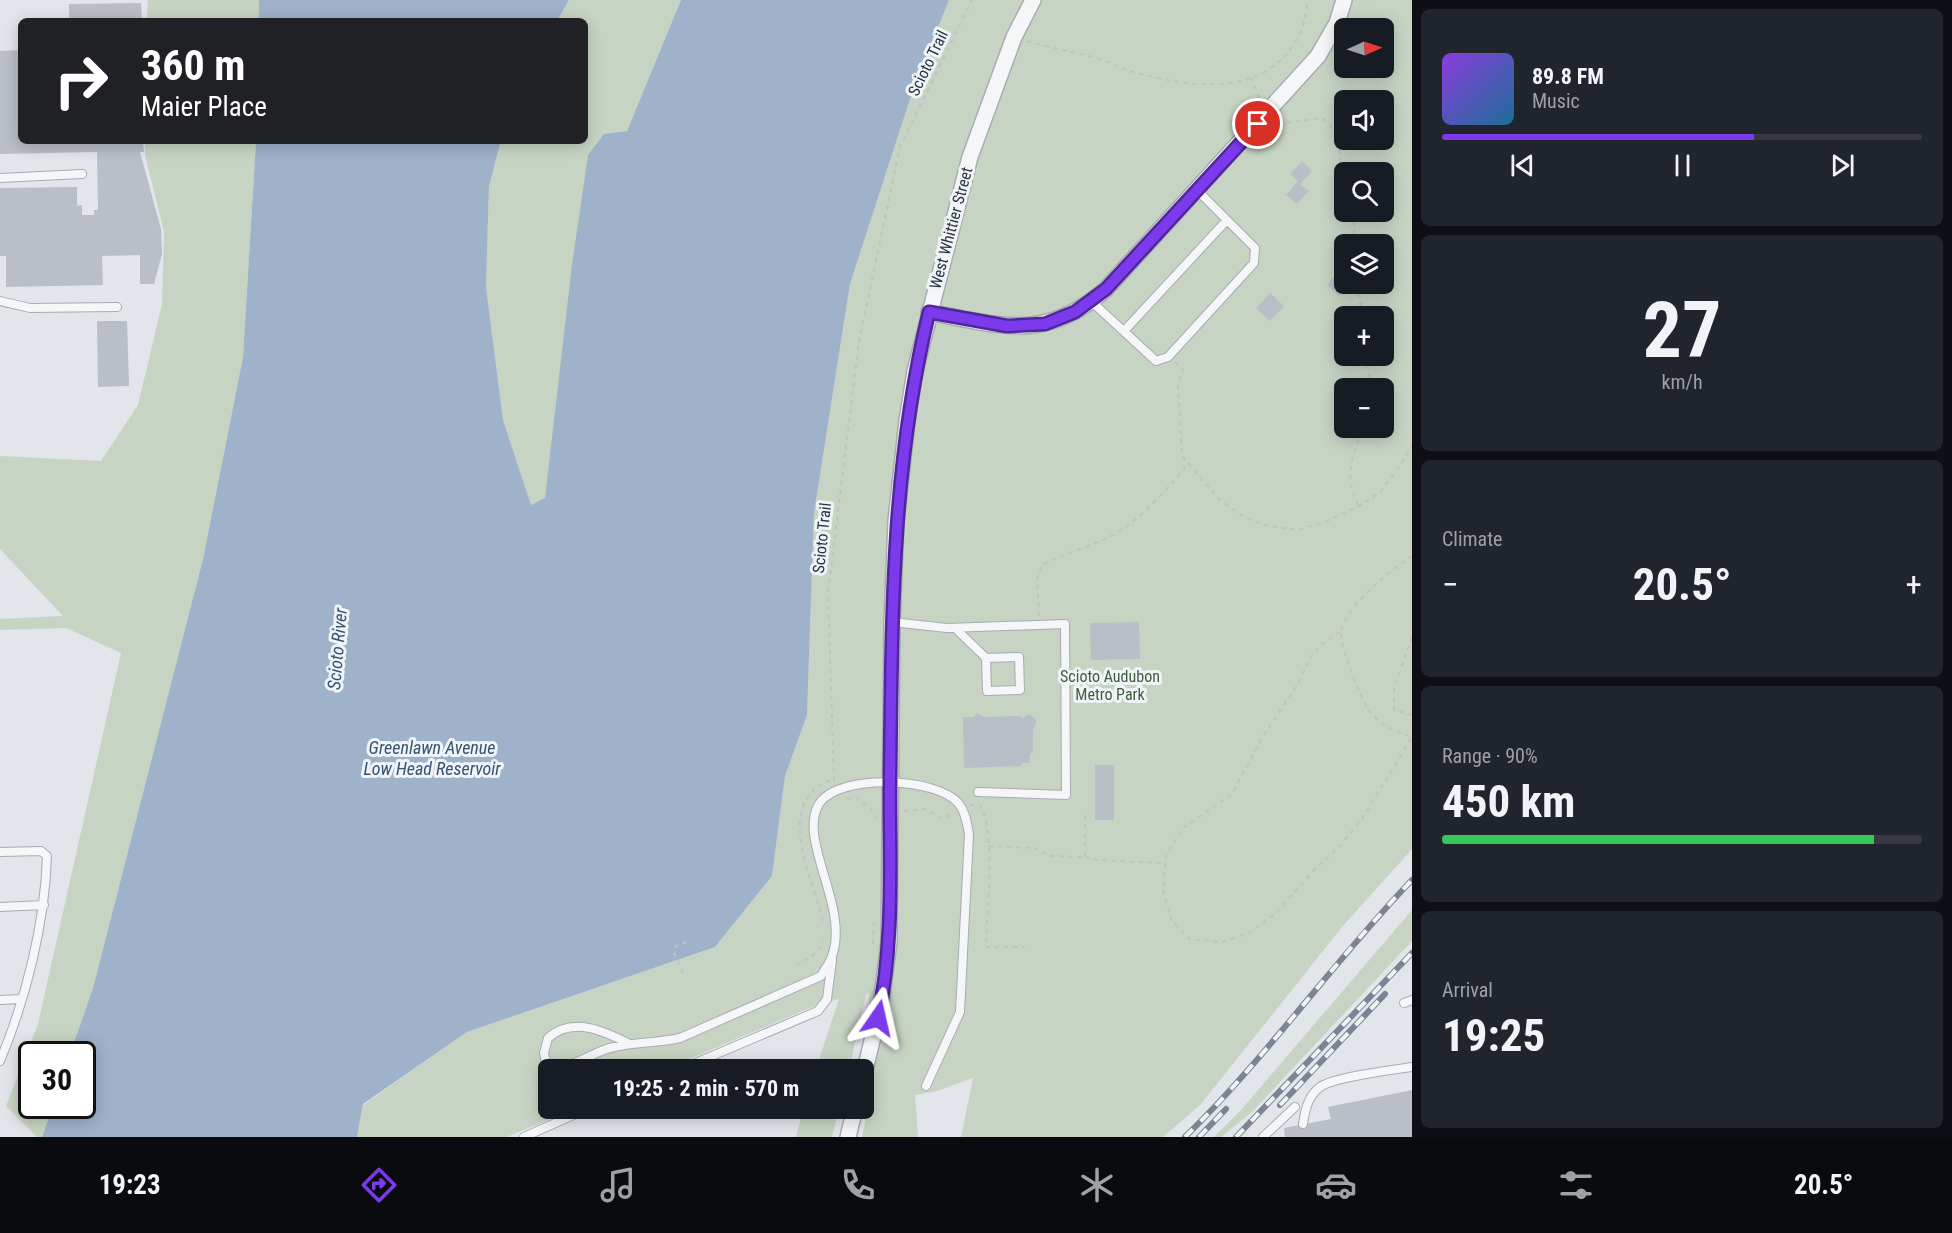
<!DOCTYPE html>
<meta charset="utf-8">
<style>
body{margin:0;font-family:"Roboto Condensed",sans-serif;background:#20242c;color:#f1f3f6;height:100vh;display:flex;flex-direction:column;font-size:22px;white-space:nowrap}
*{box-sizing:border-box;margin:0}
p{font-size:20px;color:#9ea1a6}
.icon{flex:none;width:33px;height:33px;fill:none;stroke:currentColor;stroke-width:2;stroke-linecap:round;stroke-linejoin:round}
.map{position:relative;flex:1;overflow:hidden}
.details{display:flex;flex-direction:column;gap:9px;padding:9px;background:#0d0f14;width:540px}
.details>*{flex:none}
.guide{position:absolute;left:18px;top:18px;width:570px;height:126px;border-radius:9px;box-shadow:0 3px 15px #0003;background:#202124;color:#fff;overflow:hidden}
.needle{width:39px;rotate:87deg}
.fabs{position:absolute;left:1334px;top:18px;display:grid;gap:12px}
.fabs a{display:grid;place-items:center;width:60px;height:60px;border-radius:9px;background:#171b24;box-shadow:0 3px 15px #0003;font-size:30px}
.speed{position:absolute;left:18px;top:1041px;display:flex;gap:12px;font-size:30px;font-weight:700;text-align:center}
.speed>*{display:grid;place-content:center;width:78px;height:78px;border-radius:50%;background:#171b24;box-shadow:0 3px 15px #0003;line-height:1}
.speed .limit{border:3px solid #111;border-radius:9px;background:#fff;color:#111}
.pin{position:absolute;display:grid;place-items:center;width:51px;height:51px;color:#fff;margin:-26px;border:3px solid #fff;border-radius:50%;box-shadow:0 2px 6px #0007}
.me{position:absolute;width:66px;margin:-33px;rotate:11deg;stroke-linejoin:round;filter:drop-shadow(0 0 4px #0008)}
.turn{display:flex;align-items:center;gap:21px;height:126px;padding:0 24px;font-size:27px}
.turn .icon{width:78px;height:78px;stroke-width:2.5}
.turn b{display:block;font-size:42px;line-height:51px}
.big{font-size:45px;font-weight:700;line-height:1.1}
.details .tile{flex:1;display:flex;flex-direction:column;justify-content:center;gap:9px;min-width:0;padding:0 21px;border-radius:9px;background:#20242c}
.details .dial{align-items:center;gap:0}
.dial b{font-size:78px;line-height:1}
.song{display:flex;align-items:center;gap:18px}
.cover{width:72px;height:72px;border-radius:9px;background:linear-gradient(135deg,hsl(270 70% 55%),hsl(200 70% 35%))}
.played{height:6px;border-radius:3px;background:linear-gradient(90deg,#7c3aed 65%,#363941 65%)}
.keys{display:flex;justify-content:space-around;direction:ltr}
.heat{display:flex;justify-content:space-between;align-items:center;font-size:33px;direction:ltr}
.charge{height:9px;border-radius:4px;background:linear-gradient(90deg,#34c759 90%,#363941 0)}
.trip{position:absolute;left:538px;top:1059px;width:336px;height:60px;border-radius:9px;background:#171b24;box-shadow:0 3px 15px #0003;font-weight:700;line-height:60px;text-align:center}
.menu{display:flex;height:96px;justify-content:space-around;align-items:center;background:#090b0e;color:#9ea1a6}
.menu .icon{width:42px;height:42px}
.menu .selected{color:#7c3aed}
.menu b{font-size:27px;color:#f1f3f6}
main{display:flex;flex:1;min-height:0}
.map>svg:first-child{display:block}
</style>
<main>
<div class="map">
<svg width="1412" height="1137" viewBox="0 0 1412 1137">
<rect width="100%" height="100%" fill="#e2e5ea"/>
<path fill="#c7d4c3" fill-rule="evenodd" d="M148,0H259V21H147Z
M569,0H681L627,131L604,135L545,499L531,506L503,420L486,287L489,186L501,141H585V21H557Z
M949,0H1412V849L1342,927L1201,1104L1163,1137H961L973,1078L937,1091L915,1095L918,1137H862L869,1104V993L866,994L849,1069H816L839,999L817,1005L665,1069L549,1070V1108L574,1109L507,1137H357L363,1105L467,1032L715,947L772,876L785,776L807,715L814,513L850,284L911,96ZM1344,28H1383V68H1344ZM1344,100H1383V140H1344ZM1344,172H1383V212H1344ZM1344,244H1383V284H1344ZM1344,316H1383V356H1344ZM1344,388H1383V428H1344Z
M145,141H256L243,357L203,559L93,988L70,1054H32V1106H53L42,1137H37L6,1106L38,1024L121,653L66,628L0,630V619L63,616L0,549V456L101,461L138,405L162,304L164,232L145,155Z
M1412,910V941L1252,1112L1221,1137H1214L1241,1110Z
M803,1109H839L832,1137H796Z"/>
<path fill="#9eb2c9" d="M259,0H569L557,21H259Z
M681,0H949L911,96L850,284L814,513L807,715L785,776L772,876L715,947L467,1032L363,1104L357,1137H42L53,1106H82V1054H70L93,988L203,559L243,357L256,141H501L489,186L486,287L503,420L531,505L545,498L572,265L588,155L604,134L627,131Z"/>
<path fill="#b9bec7" d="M141,3L142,21H69V4Z
M21,50V141H143L144,152H140L161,229L162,254L154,284H140V255L102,256L103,285L6,287V256H0V188L77,187V206L82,205V215H94V210H98L97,152L0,154V51Z
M1302,161L1312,171L1300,184L1309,191L1297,204L1286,195L1298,181L1290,174Z
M1335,275L1348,286L1339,296L1327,285Z
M1270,293L1284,306L1270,321L1256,308Z
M97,321H127L129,386L98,387Z
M1139,622L1140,659L1091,660L1090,623Z
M977,713L984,717L1021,716L1022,719L1028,714L1035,718L1037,722L1033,729V753H1030V763H1021V766L964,768L963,717H973Z
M1095,765H1114V820H1095Z
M1412,1090V1137H1285L1284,1128L1331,1119L1328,1107Z"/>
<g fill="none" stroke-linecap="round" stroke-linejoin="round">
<g stroke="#a7acb4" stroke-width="10">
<path id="lane" d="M0,178L82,174
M0,301L30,308L117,307
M1092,302L1156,361L1168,357L1254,263L1255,248L1197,190
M1124,331L1227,220
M892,622L947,628L1065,624L1066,795L978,792
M955,628L986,658L987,691L1020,690L1019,657L986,658
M0,852L41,851L47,856C45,923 26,999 0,1061
M0,907L44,905
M0,1000L21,999
M1404,1003L1412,1000
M630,1044C604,1031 573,1016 548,1038L544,1053L546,1062L557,1068C579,1065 594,1051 614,1047C636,1042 658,1043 680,1038L821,976C824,970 830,963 832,956C850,908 797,839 819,804C838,773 938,777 959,804C966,813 967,824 969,834L960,1012L926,1086
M679,1070L818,1011L827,999L832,960
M1303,1124C1305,1110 1308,1096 1320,1087C1334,1077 1392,1070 1412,1067
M524,1137L589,1108
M1263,1137L1295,1107"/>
</g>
<g stroke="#a7acb4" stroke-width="18">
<path id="street" d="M929,312C1000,326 1047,342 1106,289L1318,56L1337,23L1344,0
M864,1074L881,1003L889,942L892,622L896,521L907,421L915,371L970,157L1014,37L1033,0
M848,1137L855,1108"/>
</g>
<path stroke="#bfc3c8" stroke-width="2" stroke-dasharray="4.5 4.5" stroke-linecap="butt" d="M1027,41C1048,47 1068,51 1089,56C1105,60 1120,68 1136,73C1195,88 1270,99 1301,31C1305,22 1306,10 1308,0
M1251,77L1260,100
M1279,119L1284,123L1321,118C1345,132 1337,163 1344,187
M1351,212L1354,220V244
M1357,284L1363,316
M1365,356L1372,388
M1175,362L1183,370L1178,384L1182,456L1220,500L1244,517L1268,526L1298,530L1327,521L1359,506L1380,492L1400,466L1412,445
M1358,505C1343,472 1353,460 1362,428
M1412,556C1393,568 1342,609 1341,633C1340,647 1361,699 1369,711C1380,725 1396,732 1412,737
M1039,616L1037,579L1042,565C1064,553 1088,548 1111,536C1142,519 1166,490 1189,463
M1340,632L1321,645L1310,658L1298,684L1263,736L1232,794L1183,828L1166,855L1163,891L1172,921L1190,939L1222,942L1249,933L1275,914L1318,866L1340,846L1362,819L1412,737
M1412,637L1394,689V710L1412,715
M834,781L828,593L859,341L900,147L972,0
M847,799L856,797L870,808L876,818
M970,805H980C996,830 987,915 986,947H1025
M904,811L926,809L942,819L952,814
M989,846L1034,848L1051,856L1085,857V811
M1085,857L1097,860L1165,863
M823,921C812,878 771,799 834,779
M873,944L874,923
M796,965C807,959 819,954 823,941
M683,973L674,953L676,946L689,941"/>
<use href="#lane" stroke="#f4f6f8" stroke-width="8"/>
<use href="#street" stroke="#f4f6f8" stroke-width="15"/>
<g stroke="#7b8493" stroke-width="6">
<path id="rail" d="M1280,1105L1385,994
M1185,1137C1267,1057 1333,962 1412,880
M1199,1137L1226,1109
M1236,1137L1412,953"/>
</g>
<use href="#rail" stroke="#f1f4f7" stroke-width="4" stroke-dasharray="11" stroke-linecap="butt"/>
</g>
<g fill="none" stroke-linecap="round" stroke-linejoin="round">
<g stroke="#51269a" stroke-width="15">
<path id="route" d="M878,1018C895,940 889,857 890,778C892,617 891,469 929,312L1007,326L1045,324L1075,312L1106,289L1258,124"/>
</g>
<use href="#route" stroke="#7c3aed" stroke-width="10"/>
</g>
<g text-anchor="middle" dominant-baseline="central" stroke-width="6" stroke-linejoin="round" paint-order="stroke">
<g font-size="16" fill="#2a3241" stroke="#f1f4f7">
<text transform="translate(928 63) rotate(-64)">Scioto Trail</text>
<text transform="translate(951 228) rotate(-75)">West Whittier Street</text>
<text transform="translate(822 538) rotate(-84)">Scioto Trail</text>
</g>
<g font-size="16" fill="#3f5d38" stroke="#f1f4f7">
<text x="1110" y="676">Scioto Audubon<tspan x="1110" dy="18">Metro Park</tspan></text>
</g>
<g font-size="18" font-style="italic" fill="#355174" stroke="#f1f4f7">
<text transform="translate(337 649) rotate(-85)">Scioto River</text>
<text x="432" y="747">Greenlawn Avenue<tspan x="432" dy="21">Low Head Reservoir</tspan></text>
</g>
</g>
</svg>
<div class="fabs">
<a><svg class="needle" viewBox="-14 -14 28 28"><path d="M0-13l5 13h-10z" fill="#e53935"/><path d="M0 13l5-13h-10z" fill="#9ea1a6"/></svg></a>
<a><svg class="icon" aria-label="sound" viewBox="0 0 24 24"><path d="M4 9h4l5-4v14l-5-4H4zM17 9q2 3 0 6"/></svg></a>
<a><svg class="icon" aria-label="search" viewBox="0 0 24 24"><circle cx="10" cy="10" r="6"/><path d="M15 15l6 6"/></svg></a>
<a><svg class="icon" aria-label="layers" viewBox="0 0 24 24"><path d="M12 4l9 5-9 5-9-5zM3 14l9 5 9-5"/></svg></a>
<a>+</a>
<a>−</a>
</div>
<div class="speed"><div class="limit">30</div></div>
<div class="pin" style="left:1258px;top:124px;background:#d93025"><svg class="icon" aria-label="arrive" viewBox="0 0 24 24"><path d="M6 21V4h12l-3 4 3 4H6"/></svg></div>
<svg class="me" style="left:878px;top:1018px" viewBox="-20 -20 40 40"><path d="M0-17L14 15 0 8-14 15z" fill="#7c3aed" stroke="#fff" stroke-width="4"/></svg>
<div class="trip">19:25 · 2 min · 570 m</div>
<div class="guide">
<div class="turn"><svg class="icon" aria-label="right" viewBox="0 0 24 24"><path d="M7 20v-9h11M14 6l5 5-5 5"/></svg><div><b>360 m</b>Maier Place</div></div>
</div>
</div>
<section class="details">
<div class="tile">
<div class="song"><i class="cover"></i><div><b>89.8 FM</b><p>Music</p></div></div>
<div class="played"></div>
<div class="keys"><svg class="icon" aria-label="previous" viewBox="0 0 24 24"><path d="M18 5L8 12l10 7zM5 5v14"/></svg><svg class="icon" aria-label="pause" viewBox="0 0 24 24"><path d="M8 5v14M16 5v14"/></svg><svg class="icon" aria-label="next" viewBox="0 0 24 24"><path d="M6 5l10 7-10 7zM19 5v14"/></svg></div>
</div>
<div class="tile dial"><b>27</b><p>km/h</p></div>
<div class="tile"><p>Climate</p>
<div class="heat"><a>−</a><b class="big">20.5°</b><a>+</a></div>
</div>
<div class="tile"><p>Range · 90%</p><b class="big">450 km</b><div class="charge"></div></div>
<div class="tile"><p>Arrival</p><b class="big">19:25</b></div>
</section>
</main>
<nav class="menu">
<b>19:23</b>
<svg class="icon selected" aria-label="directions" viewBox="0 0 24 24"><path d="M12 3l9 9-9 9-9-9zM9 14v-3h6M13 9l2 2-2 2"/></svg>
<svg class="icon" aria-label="music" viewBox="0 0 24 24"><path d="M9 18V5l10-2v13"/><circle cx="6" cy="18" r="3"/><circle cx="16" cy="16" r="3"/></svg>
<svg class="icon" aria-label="phone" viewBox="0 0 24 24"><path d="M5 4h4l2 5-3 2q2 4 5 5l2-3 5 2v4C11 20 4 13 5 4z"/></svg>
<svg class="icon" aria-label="climate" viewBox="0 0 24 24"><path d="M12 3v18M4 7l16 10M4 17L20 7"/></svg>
<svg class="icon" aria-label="car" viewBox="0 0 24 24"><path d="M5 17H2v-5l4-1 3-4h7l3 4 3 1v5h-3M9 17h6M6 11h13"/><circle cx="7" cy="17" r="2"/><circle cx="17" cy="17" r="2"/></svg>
<svg class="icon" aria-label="filters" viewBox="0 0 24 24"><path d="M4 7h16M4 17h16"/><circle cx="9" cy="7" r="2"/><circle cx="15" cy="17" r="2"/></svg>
<b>20.5°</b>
</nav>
